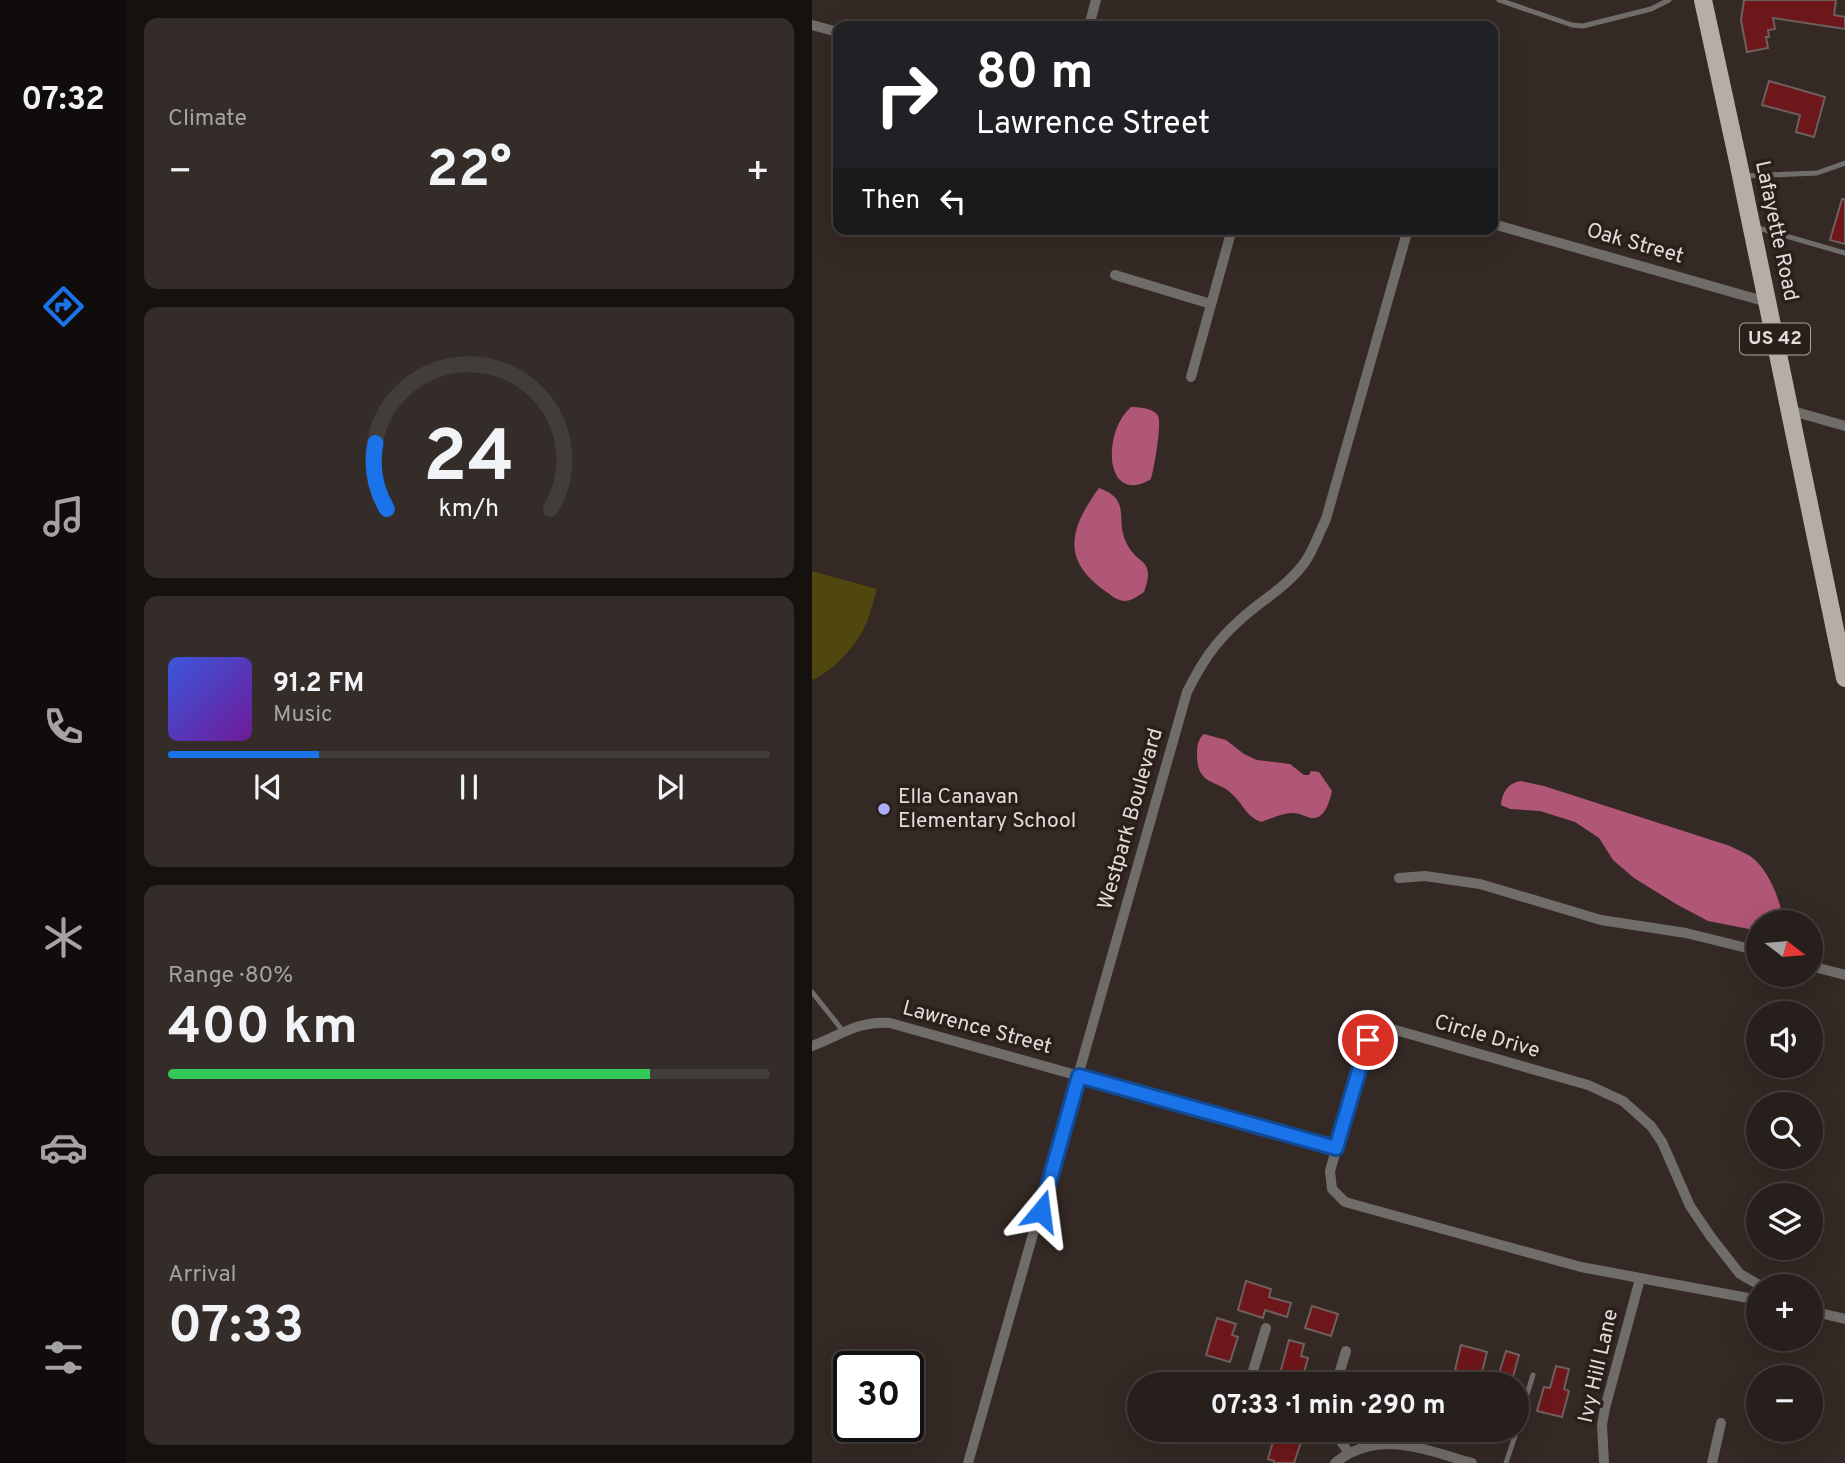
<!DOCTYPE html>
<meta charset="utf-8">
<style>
body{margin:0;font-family:Overpass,sans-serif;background:#332c28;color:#f1f3f6;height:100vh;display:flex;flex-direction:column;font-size:26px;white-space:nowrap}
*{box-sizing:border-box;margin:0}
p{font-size:23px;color:#a4a2a3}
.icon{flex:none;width:38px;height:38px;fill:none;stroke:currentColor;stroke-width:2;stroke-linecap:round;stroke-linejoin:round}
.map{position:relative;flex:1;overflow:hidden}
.details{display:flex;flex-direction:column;gap:18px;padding:18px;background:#15110f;width:686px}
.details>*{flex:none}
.hud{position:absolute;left:21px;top:21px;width:665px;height:214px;border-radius:14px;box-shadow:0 7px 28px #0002,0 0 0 2px #433d3a;background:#202124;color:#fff;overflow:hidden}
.needle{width:46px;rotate:106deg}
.controls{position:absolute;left:934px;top:910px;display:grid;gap:14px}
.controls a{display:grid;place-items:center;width:77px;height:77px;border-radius:50%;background:#271f1b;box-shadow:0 7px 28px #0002,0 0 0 2px #433d3a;font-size:35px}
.speed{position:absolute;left:21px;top:1351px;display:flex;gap:14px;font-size:35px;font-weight:700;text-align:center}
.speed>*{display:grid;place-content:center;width:91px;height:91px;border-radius:50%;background:#271f1b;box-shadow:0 7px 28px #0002,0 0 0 2px #433d3a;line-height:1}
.speed .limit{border:4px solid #111;border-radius:10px;background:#fff;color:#111}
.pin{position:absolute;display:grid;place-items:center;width:60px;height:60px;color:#fff;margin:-30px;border:4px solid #fff;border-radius:50%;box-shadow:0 2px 7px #0007}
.me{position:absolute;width:77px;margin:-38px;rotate:16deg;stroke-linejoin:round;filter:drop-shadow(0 0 5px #0008)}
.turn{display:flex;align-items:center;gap:24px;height:147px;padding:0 28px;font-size:32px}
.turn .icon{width:91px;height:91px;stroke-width:2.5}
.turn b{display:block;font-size:49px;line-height:60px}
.then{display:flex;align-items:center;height:66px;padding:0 28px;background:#0003;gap:14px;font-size:26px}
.big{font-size:52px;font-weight:700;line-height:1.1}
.details .widget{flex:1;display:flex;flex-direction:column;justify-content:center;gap:10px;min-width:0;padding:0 24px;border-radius:14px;background:#332c28}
.details .dial{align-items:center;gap:0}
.dial svg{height:182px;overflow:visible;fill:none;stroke:#433d3a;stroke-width:7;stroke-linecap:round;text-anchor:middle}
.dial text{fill:#f1f3f6;stroke:none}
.song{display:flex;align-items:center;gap:21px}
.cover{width:84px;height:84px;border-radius:10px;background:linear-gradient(135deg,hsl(230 70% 55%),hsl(280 70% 35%))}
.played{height:7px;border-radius:4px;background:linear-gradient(90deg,#1a73e8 25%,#433d3a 25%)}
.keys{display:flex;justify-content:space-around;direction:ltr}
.heat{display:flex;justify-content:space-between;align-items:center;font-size:38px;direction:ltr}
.charge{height:10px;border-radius:5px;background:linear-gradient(90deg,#34c759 80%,#433d3a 0)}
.trip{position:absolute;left:315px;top:1372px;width:402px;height:70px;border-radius:35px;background:#271f1b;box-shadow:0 7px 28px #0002,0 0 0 2px #433d3a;font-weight:700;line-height:70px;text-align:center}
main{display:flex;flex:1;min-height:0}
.dock{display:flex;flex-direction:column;width:126px;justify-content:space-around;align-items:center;background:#100c0b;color:#a4a2a3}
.dock .icon{width:49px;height:49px}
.dock .on{color:#1a73e8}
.dock b{font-size:32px;color:#f1f3f6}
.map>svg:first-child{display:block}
</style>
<main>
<nav class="dock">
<b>07:32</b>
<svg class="icon on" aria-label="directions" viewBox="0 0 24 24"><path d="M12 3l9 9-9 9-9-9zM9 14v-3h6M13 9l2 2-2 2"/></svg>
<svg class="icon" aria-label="music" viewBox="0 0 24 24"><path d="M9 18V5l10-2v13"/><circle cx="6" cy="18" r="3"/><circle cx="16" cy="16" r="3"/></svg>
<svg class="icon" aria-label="phone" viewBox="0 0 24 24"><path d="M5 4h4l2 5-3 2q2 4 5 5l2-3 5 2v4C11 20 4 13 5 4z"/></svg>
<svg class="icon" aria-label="climate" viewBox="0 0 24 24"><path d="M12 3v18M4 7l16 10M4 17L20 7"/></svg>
<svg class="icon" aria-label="car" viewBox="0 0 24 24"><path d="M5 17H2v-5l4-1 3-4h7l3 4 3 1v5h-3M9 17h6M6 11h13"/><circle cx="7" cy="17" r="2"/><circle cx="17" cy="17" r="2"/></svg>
<svg class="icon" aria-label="filters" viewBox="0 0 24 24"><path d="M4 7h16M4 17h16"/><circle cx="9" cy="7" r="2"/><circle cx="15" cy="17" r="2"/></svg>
</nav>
<section class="details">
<div class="widget"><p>Climate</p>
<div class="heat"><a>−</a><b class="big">22°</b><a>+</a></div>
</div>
<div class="widget dial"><svg viewBox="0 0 100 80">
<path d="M14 69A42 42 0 1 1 86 69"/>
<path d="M14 69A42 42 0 0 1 9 40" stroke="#1a73e8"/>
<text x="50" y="56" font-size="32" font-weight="700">24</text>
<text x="50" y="72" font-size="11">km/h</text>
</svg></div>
<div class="widget">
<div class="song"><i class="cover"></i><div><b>91.2 FM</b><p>Music</p></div></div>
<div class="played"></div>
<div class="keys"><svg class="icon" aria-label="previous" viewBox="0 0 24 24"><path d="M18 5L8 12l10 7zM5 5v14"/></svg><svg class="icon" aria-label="pause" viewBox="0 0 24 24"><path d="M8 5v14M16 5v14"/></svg><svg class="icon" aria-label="next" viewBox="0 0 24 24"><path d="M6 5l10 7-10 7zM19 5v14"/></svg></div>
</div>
<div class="widget"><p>Range · 80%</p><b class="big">400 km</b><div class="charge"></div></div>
<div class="widget"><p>Arrival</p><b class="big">07:33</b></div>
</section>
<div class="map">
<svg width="1033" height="1463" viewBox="0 0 1033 1463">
<rect width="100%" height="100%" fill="#342924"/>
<path fill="#50470e" d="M0,571L65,589C61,602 58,616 52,628C43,647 20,672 0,680Z"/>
<path fill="#b05676" d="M319,407C326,407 342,408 346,416C350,424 342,469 339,479C293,507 289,433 319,407Z
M287,488C321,500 302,520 315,544C326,566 344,558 332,592C326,596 320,601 312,601C304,600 299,595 293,591C275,578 259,561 263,537C265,520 277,502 287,488Z
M392,734L414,740L432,754L445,760L478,764L492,775H497L499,771L507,772L520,791C518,800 514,816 503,818C496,819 489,813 481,813C470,813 459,819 449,822C435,817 432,806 422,796C406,778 385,788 385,754C385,746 386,739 392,734Z
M709,781L732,786L918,846C925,850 937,854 943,860C958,874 969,901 971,922H947V931L896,921L864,904L822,878L801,860L787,838L763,822L728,811L698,809L689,805C690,792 696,783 709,781Z"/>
<path fill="#6e171a" stroke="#6d5f5e" stroke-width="2" d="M932,0H1024L1022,15L1033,17V29L961,18L963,29L956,30L957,37H954L956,48L935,52L929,20Z
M957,81L1013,97L1002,137L984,132L988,115L950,105Z
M1030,199H1033V244L1018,240Z
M434,1281L459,1289L457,1297L479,1303L475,1317L453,1310L451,1318L426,1310Z
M500,1306L526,1314L519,1336L493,1328Z
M405,1318L424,1324L420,1335L426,1337L418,1362L394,1355Z
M477,1340L492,1344L489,1356L496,1358L489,1383L467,1377Z
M649,1345L675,1352L669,1376L643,1370Z
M694,1351L707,1355L699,1384L685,1380Z
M744,1366L757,1369L752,1389L757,1391L750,1417L725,1411L732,1387L738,1388Z
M545,1371L582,1382V1384H540Z
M463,1434L489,1442L482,1463H462V1461L456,1459Z"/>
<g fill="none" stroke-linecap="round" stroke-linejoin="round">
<path stroke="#706d69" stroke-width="5" d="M687,0L760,25L771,26L839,9L857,0
M933,176L1005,173L1033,163
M943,227L1033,253
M0,992L31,1031
M705,1427L721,1375
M694,1463L705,1430"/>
<path stroke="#706d69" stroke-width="10" d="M0,25L26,32
M277,26L284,0
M681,224L955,302
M303,275L399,304
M379,377L420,229
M977,410L1033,426
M587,878L613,876L668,884L789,920L874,933L947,951
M999,966L1033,975
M0,1046C30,1035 44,1021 78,1023L525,1148
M947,1300L769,1267L533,1202L520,1189L518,1171L556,1040L562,1033L580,1029L776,1085L811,1101L839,1126L850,1142L878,1206L899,1237L928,1274L949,1286
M999,1311L1033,1319
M437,1384L454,1328
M524,1384L534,1351
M521,1430L537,1453
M156,1463L375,692C390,662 403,642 429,619C450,600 476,586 493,562C502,549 507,533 514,519L596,229
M523,1463C565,1428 614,1450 660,1463
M792,1463L790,1425L793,1408L828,1279
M900,1463L909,1423"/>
<path stroke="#b5aea5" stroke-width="18" d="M891,0L926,161L1033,678"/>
</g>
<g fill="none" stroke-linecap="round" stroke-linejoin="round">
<g stroke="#114b97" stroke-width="18">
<path id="route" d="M229,1211L267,1076L524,1148L556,1040"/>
</g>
<use href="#route" stroke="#1a73e8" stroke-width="12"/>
</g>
<circle fill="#aeaefa" stroke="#2a201b" stroke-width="2.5" cx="72" cy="809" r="7"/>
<g text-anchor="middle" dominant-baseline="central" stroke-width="7" stroke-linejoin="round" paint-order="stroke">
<rect fill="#2a201b" stroke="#aca4a0" stroke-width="2" x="928" y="323.5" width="70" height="31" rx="5"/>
<g font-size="19" font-weight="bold" fill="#e3ddd9">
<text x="963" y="339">US 42</text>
</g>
<g font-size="21" fill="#e3ddd9" stroke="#2a201b">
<text transform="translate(964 231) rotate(78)">Lafayette Road</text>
<text transform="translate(823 244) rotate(16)">Oak Street</text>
<text transform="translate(319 819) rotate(-74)">Westpark Boulevard</text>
<text transform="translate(165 1028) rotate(15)">Lawrence Street</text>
<text transform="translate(675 1037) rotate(16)">Circle Drive</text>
<text transform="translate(787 1366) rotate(-77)">Ivy Hill Lane</text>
</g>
<g font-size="21" fill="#e3ddd9" stroke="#2a201b" text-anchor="start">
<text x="86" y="797">Ella Canavan<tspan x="86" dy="24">Elementary School</tspan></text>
</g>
</g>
</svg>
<div class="controls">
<a><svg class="needle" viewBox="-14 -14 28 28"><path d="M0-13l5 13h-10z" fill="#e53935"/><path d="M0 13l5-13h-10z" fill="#a4a2a3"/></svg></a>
<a><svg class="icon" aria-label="sound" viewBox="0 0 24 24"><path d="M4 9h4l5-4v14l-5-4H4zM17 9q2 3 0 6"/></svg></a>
<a><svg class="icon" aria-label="search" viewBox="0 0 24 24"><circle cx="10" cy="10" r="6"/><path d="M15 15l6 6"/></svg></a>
<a><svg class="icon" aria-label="layers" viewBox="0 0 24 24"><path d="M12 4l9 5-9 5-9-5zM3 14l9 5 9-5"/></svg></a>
<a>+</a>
<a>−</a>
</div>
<div class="speed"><div class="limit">30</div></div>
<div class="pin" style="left:556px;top:1040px;background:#d93025"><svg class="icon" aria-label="arrive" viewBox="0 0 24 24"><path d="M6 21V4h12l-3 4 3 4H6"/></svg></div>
<svg class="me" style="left:229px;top:1211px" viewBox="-20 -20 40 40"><path d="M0-17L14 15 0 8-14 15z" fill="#1a73e8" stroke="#fff" stroke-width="4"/></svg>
<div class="trip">07:33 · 1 min · 290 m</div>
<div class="hud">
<div class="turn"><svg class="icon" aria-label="right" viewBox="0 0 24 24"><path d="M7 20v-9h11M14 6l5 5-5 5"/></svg><div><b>80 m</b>Lawrence Street</div></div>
<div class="then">Then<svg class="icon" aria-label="left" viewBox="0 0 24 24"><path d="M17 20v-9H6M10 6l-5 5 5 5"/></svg></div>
</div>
</div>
</main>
